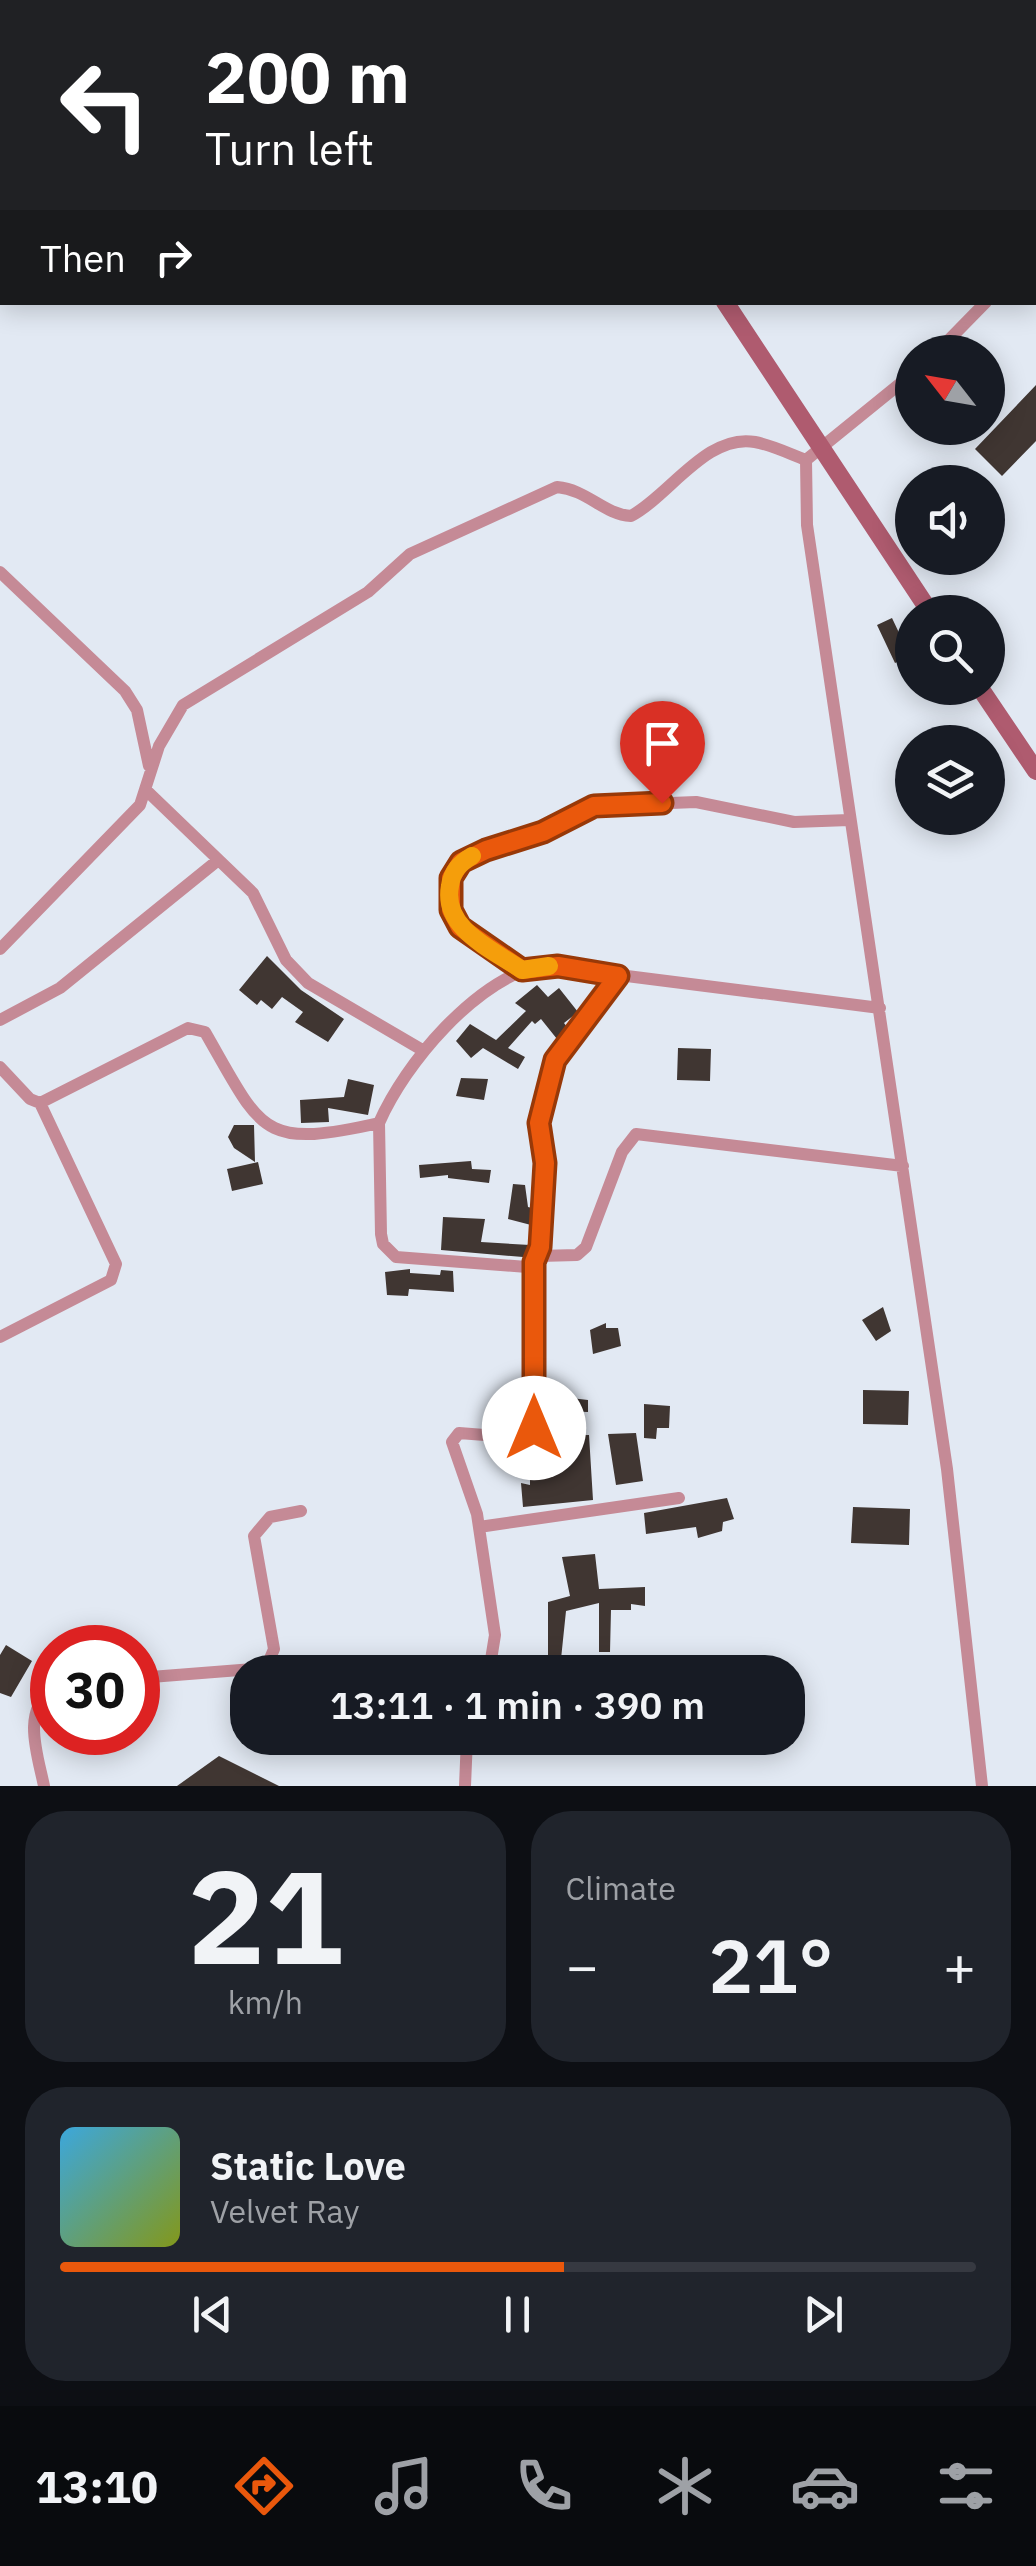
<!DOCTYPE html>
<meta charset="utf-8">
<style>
body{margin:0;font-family:"IBM Plex Sans",sans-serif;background:#20242c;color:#f1f3f6;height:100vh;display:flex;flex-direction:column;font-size:38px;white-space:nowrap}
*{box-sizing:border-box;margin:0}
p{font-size:32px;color:#9ea1a6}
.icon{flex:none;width:55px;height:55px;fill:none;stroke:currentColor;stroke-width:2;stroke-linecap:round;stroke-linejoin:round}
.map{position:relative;height:1786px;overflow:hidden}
.sheet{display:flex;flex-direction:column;gap:25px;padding:25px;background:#0d0f14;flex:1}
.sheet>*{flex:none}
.guide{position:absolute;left:0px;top:0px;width:1038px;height:305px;box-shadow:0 5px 25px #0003;background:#202124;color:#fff;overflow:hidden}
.needle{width:65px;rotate:301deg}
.fabs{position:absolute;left:895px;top:335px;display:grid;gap:20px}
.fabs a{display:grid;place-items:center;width:110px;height:110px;border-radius:50%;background:#171b24;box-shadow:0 5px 25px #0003;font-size:50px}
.speed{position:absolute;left:30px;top:1625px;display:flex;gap:20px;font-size:50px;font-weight:700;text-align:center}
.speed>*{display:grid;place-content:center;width:130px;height:130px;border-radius:50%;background:#171b24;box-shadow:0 5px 25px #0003;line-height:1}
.speed .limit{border:15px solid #d22;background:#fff;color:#111}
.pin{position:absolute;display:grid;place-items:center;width:85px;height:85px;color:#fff;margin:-102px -42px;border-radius:50% 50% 50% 0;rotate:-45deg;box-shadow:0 0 10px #0007}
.pin .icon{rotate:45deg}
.me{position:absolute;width:110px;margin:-55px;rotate:0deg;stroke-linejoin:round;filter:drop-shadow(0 0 8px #0008)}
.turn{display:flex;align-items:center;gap:35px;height:210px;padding:0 40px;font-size:45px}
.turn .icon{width:130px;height:130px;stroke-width:2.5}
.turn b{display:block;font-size:70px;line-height:85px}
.then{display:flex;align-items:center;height:95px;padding:0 40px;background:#0003;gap:20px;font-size:38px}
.big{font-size:75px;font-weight:600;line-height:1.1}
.sheet .widget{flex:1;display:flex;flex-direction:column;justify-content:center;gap:15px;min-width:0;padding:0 35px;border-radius:40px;background:#20242c}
.sheet .dial{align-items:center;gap:0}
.dial b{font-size:130px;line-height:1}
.song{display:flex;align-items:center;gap:30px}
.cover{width:120px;height:120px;border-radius:15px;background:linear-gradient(135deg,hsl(200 70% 55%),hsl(70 70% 35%))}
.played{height:10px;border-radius:5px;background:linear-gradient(90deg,#ea580c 55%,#363941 55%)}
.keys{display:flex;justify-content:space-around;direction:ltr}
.heat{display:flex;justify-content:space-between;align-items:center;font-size:55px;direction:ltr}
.sheet .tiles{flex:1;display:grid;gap:25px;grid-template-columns:1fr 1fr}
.widget:last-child{grid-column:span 2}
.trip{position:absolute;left:230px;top:1655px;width:575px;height:100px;border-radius:40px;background:#171b24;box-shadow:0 5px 25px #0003;font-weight:600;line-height:100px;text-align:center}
.tab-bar{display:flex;height:160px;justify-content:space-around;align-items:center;background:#090b0e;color:#9ea1a6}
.tab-bar .icon{width:70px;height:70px}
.tab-bar .current{color:#ea580c}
.tab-bar b{font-size:45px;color:#f1f3f6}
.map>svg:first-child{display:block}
</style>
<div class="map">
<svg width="1036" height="1786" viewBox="0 0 1036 1786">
<rect width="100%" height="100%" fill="#e2e9f3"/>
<path fill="#403632" d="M1036,385V441L1002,476L975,449Z
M892,618L910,656L895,663L877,625Z
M267,956L301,990L344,1019L328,1042L295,1022L303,1012L282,997L272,1009L261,1000L257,1005L239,990Z
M537,985L548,997L559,988L578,1012L564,1023L567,1027L557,1039L541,1019L535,1024L532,1021L508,1048L525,1057L518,1069L483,1048L471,1058L456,1041L470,1024L496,1040L526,1011L515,1003Z
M678,1048L711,1049L710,1081L677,1080Z
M461,1078L488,1079L484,1100L456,1096Z
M348,1079L374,1085L368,1115L328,1108L329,1122L301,1123L300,1100L344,1097Z
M234,1125H254L255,1162L234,1148L228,1137Z
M471,1161L472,1169L491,1170L489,1183L448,1178V1175L420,1178L419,1165Z
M258,1162L263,1184L232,1191L227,1169Z
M513,1184L525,1185L528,1207L532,1208L531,1225L508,1219Z
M443,1217L485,1219L481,1242L530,1245L529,1251L523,1257L441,1250Z
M410,1269V1273L440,1275L441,1270L453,1271L454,1292L409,1289L408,1296L387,1295L385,1272Z
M883,1307L891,1331L876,1341L862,1320Z
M606,1323V1328H618L621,1346L593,1354L590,1330Z
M550,1389L564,1390L562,1397L588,1400V1412L560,1411L557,1429L549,1428Z
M863,1390L909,1391L908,1425L863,1424Z
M644,1404L670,1406L669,1428H657L656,1439L644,1438Z
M636,1433L643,1481L616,1485L608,1434Z
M589,1435L593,1500L523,1507L521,1483L530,1485V1471L544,1475L541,1436Z
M727,1498L734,1519L723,1522L722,1531L698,1538L696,1527L646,1534L644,1513Z
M853,1507L910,1509L909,1545L851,1543Z
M595,1554L599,1589L645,1587V1606L631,1604V1610H611L610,1652H599V1603L566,1611L561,1659L548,1658V1602L570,1596L562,1557Z
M6,1645L32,1661L11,1697L0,1693V1655Z
M219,1756L279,1786H177Z"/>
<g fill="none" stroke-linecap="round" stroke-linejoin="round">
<path stroke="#c58a96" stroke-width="12" d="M736,2L738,0
M1035,245L1036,244
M937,352L986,302
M806,460L807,525L947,1469L982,1786
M0,572L125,691L137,710L149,766
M147,791L253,893L286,960L308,983L424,1051
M0,949L140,805L159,746L183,705L368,592L410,554L557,487C588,490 603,514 631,516C669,496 707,433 755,442C772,445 790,454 806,460L912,374
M522,970L460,927L451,910V878L461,863L474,854L543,832L594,806L696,802L794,822L849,820
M0,1020L60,988L217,861
M0,1067L30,1099L40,1103L188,1028L205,1032C262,1131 260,1150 379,1123C406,1062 474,982 540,965L880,1008
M379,1123L381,1234L383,1244L396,1257L527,1267L539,1256L540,1247L545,1163L538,1135L555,1060L617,976
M539,1256L577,1255L586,1247L622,1152L636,1134L903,1166
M0,1337L111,1280L116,1264L40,1103
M479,1527L679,1498
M489,1672L495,1635L477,1514L452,1442L459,1433L523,1438L534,1428V1263
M138,1678L266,1668L274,1649L254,1536L270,1517L301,1511
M44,1786C37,1752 22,1713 52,1688
M465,1786L467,1738"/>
<path stroke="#af5b6f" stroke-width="18" d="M496,0L498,2
M725,302L930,612
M980,688L1036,771"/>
</g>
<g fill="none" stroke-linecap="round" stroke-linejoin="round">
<g stroke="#983908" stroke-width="25">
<path id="route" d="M534,1428V1262L540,1247L545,1163L539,1123L555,1060L618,976L558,966L522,970L460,927L451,910V878L461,862L486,850L543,832L594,806L662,803"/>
</g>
<use href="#route" stroke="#ea580c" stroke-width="18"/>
<path stroke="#f59e0b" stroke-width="18" d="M472,856C460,863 452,871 450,886C442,929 492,949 522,970L549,966"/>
</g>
</svg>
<div class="fabs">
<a><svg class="needle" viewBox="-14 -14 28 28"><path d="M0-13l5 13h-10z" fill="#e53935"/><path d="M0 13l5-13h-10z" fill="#9ea1a6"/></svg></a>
<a><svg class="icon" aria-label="sound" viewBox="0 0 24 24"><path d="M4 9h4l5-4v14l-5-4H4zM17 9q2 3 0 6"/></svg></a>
<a><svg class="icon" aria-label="search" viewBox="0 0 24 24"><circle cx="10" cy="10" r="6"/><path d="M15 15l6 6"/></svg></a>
<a><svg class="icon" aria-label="layers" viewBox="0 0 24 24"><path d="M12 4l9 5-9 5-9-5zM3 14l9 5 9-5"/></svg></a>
</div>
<div class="speed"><div class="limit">30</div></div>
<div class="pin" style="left:662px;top:803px;background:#d93025"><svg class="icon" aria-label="arrive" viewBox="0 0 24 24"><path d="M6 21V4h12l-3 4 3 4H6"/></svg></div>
<svg class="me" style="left:534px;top:1428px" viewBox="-20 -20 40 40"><circle r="19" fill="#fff"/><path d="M0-13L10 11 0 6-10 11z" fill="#ea580c"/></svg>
<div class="trip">13:11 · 1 min · 390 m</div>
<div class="guide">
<div class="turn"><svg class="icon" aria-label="left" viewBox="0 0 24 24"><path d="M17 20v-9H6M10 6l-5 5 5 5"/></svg><div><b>200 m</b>Turn left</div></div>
<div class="then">Then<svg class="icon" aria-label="right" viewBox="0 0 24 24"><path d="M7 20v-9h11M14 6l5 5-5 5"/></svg></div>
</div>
</div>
<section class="sheet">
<div class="tiles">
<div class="widget dial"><b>21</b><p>km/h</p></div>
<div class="widget"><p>Climate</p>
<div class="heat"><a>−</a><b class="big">21°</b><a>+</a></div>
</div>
<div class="widget">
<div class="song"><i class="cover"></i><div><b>Static Love</b><p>Velvet Ray</p></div></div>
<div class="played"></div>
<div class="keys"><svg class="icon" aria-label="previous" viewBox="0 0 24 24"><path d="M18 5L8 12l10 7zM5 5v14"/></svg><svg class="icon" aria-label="pause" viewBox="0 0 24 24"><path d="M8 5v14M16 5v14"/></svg><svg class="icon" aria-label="next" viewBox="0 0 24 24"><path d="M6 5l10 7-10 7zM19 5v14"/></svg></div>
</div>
</div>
</section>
<nav class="tab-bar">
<b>13:10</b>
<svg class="icon current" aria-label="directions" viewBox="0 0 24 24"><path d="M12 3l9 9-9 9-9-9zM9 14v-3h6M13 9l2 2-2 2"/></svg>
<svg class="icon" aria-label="music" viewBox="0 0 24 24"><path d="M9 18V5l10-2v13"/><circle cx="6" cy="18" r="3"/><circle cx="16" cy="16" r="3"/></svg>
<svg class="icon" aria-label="phone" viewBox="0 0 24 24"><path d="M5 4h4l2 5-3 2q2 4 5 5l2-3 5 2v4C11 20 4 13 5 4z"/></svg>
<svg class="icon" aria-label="climate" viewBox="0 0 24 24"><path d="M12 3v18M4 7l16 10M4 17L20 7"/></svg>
<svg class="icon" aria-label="car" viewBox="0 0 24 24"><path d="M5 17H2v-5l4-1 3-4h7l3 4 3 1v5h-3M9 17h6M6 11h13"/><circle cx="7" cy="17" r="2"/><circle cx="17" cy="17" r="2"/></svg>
<svg class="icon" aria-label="filters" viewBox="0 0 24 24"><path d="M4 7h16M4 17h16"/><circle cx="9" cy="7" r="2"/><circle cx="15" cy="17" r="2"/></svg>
</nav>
